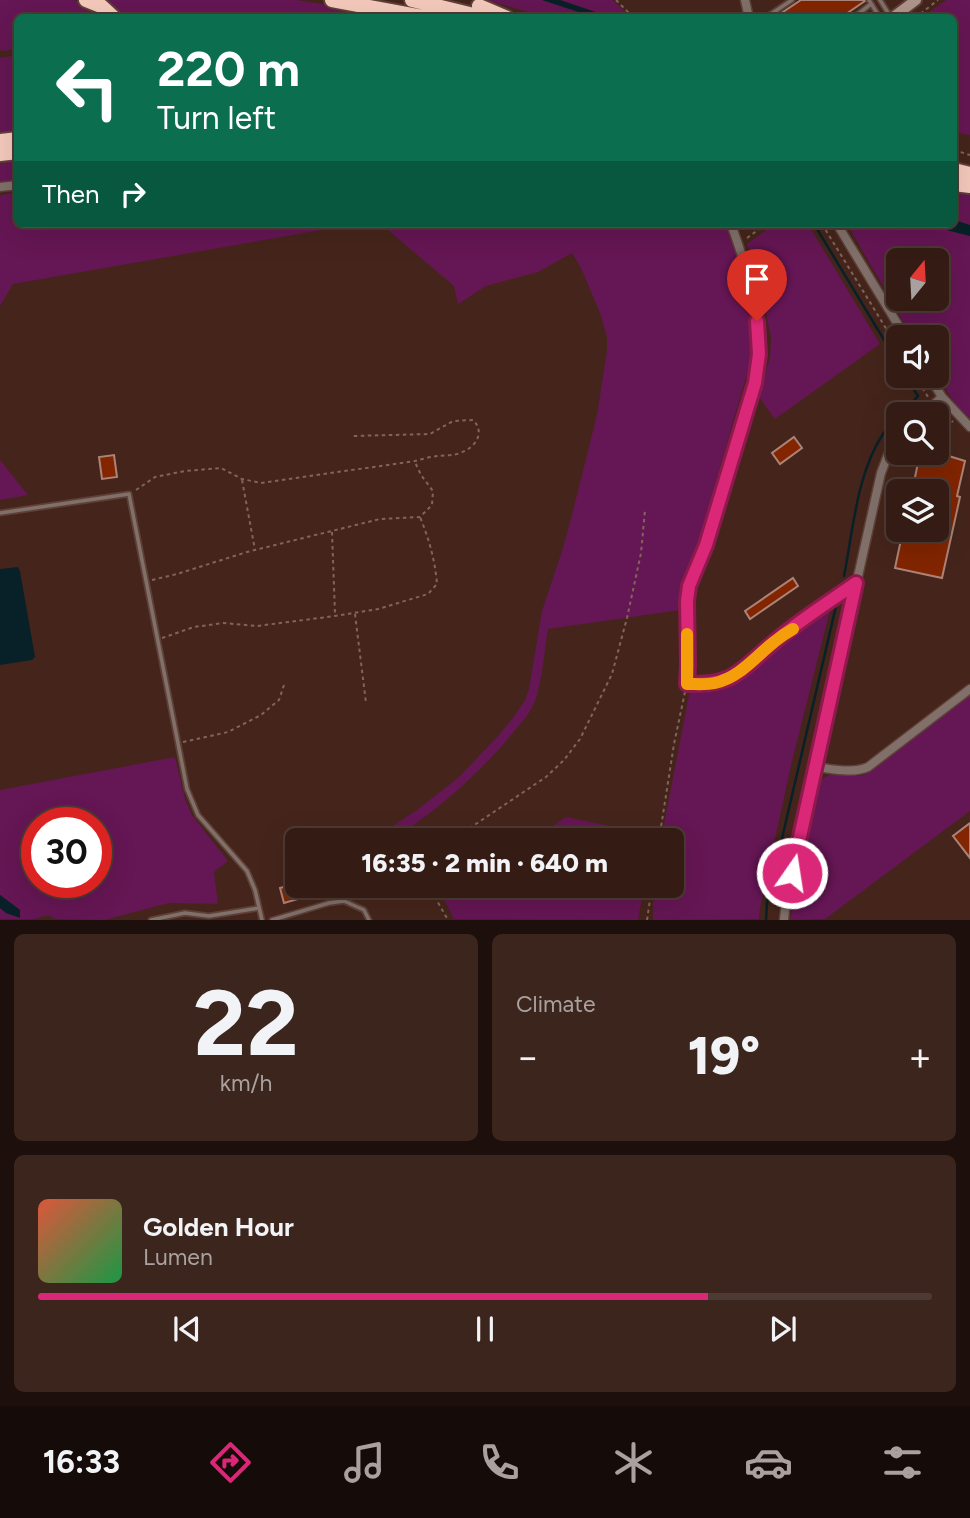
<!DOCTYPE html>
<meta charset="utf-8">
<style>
body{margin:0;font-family:Figtree,sans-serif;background:#3c251d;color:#f1f3f6;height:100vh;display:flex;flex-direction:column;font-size:26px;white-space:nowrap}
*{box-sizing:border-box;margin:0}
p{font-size:23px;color:#a9a1a0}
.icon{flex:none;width:38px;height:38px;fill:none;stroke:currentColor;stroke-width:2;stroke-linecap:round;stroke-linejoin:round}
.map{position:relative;height:920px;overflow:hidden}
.details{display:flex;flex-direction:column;gap:14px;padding:14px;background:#1d0f0b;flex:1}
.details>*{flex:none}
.banner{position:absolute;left:14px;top:14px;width:943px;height:214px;border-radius:10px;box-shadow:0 7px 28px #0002,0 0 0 2px #4e3a34;background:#0b6e4f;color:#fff;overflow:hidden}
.needle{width:46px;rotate:18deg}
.tools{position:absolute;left:886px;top:248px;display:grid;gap:14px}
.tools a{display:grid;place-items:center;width:63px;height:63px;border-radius:10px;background:#341c14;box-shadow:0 7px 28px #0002,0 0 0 2px #4e3a34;font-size:35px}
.speed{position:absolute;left:21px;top:807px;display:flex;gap:14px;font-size:35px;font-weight:700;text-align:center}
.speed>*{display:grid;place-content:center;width:91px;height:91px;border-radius:50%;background:#341c14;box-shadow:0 7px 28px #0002,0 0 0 2px #4e3a34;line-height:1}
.speed .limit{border:10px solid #d22;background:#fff;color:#111}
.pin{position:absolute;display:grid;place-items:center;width:60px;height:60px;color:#fff;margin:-72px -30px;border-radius:50% 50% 50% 0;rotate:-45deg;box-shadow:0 0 7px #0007}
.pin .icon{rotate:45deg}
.me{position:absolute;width:77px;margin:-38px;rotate:13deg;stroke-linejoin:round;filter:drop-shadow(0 0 5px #0008)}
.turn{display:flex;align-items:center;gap:24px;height:147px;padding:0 28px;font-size:32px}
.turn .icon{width:91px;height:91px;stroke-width:2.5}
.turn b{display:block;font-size:49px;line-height:60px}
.then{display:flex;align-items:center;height:66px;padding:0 28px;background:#0003;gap:14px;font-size:26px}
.big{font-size:52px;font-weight:800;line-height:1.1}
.details .tile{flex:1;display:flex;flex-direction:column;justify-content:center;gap:10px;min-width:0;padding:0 24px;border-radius:10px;background:#3c251d}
.details .dial{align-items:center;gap:0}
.dial b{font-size:91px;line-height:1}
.song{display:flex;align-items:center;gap:21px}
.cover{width:84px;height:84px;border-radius:10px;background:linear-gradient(135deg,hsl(10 70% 55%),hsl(140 70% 35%))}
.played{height:7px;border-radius:4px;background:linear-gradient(90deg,#db2777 75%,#4e3a34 75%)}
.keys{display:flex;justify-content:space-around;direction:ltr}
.heat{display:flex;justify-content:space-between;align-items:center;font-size:38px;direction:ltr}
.details .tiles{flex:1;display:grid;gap:14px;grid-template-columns:1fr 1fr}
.tile:last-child{grid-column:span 2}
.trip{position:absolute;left:285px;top:828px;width:399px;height:70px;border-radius:10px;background:#341c14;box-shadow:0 7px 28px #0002,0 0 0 2px #4e3a34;font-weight:800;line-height:70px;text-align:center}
.dock{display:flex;height:112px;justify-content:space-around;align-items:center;background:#150b08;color:#a9a1a0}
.dock .icon{width:49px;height:49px}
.dock .active{color:#db2777}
.dock b{font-size:32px;color:#f1f3f6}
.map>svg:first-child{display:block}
</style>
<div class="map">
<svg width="970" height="920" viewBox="0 0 970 920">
<rect width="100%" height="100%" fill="#45251b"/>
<path fill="#651654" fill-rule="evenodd" d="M0,0H74L95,8L106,17L18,18L17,47L6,51L0,50Z
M100,0H297L407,17H121Z
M486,0H542L594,17H547Z
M560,0H613L631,17H610Z
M946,0H970V135L954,132V18H921Z
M17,55V135L0,137V58Z
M17,155V181L0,184V158Z
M17,192L18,224H356L13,284L0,306V195Z
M954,192L970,194V225L954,220Z
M381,224H727L745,282L752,318L754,335L751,360L689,574L680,610L548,629C544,652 543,676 536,698C532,712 521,723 512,734C478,775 436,812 391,840H387L385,831L417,810L459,777L499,735L515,715L525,700L529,689L542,611L563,548L573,511L597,415L607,351V337L600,313L581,268L572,253L538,272L486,286L458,304L454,286Z
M775,224H808L880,344L775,419L759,397L770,357L771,337L760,286L747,244Z
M847,224H923L970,236V418L957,406L936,376V338H913ZM898,261H936V299H898Z
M0,460L28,495L0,500Z
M830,610L791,765L759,913V919L653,920V886H672V840H661L690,690L722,685L740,677L754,666L778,643Z
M970,694V811L825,919L790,920L819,782C834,767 846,778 864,775Z
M175,757L185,799L192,815L228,861L214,872L218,904L169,903L104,920L56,919L50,916H44L35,919H0V908L6,913L19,917L20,910L0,895V790ZM37,822H96V882H37Z
M566,817L610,826L617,840H532Z
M434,886H644L638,920L454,919L442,896L433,887Z"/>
<path fill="#082128" d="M542,0H560L610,17H594Z
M954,220L970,225V236L923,224H954Z
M18,567L20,571L35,657L32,660L0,665V569Z
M0,895L20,910V918L6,913L0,908Z"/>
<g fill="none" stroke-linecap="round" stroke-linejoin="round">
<path stroke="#082128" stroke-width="2.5" d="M814,224L898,363
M901,415L918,396L905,376
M844,576C853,530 857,473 883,434C887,428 893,423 898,418
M766,920L767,903L836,606"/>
</g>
<path fill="#822500" stroke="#ab8478" stroke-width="2" d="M801,0H865V1L840,18H774Z
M794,437L802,448L780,464L772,453Z
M920,453H939L965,461L957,496L960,497L942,578L895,568L903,530H936V492H912Z
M114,455L117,477L102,479L99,457Z
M793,578L798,586L750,619L745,611Z
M970,823V858L953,836Z
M298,883V886H336V888L284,903L280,888Z"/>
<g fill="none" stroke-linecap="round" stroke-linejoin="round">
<g stroke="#5e4037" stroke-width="7">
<path id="lane" d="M869,0L880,18
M880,0L890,16
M765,18L792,0
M853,18L871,4
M0,513L129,494L187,789L198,815L247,871L255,890L262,920
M151,920L185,913L209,916L259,908
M272,920L329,903L344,901L364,910L369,920"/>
</g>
<g stroke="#5e4037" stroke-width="11">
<path id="street" d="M745,0L749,18
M0,187L18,185
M731,224C744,260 757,299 759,338C761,370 749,401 740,431C730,466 720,500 709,534C704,552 692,570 689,589C683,620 689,653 687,684L718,682L736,674L755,660L773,643L856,583
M837,224L906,338
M929,376L942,397L970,427
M922,415L942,397
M816,767C833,769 852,774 868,767L970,689
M784,920L786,900L881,473L888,455L898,438"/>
</g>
<g stroke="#5e4037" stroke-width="14">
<path id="secondary" d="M892,18L916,0"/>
</g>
<g stroke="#5e4037" stroke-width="18">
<path id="highway" d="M86,0L101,6L114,18
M332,0L428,18
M412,0L486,18
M479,6L507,18
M0,141L18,139
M0,154L18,152
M954,170L970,174
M954,184L970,186"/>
</g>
<path stroke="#80655c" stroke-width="2" stroke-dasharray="3.5 3.5" stroke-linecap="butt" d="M616,0L629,13L637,18
M915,18L938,0
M954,150L970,155
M822,224L898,348
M747,238L766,224
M915,376L928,397
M941,412L953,422
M242,480L255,550
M136,490L155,477L185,471L221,468L242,479L261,483L415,461C422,459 430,457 437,456C444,455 453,456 460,453C475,448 486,433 473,420L453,421L430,434L353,436
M332,532L335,614
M152,580L177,574L247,552L380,519L420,517L432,505L433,491L421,475L415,462
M355,614L366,703
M162,638L194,627L223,623L257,626L335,616L378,609L428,594L437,584C435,560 429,539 420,517
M183,742L228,732L261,715L279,700L285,682
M452,840L546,777L564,760L580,739L612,674L627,618L641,553L645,510
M659,840L674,744L685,692
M416,886L436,899L448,920
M352,898L392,886
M647,920L652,886"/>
<use href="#lane" stroke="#81706a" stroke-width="3.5"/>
<use href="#street" stroke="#81706a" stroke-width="8"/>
<use href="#secondary" stroke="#af948b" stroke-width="10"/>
<use href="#highway" stroke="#f4c9bc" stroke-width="14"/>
</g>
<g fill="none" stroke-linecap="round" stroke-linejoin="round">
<g stroke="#8e194d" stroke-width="18">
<path id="route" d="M757,321L759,354L755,383L706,545L689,586L687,601L688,664L687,684C702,684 715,684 729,678C746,670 758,655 772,644C797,622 829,602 856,583L792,873"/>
</g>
<use href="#route" stroke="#db2777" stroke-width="12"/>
<path stroke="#f59e0b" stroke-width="12" d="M687,634V684C696,684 706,685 715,683C740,677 755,657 774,642C780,637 786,633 793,629"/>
</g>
</svg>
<div class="tools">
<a><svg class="needle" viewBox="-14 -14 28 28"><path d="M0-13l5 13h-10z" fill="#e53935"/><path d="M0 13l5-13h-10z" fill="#a9a1a0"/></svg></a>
<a><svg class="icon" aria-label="sound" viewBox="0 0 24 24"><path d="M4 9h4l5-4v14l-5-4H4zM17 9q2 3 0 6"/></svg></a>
<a><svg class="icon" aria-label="search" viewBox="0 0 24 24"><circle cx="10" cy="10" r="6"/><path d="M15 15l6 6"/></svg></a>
<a><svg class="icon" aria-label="layers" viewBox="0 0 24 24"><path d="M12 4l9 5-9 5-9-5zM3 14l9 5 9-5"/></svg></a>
</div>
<div class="speed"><div class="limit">30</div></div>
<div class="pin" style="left:757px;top:321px;background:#d93025"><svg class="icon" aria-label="arrive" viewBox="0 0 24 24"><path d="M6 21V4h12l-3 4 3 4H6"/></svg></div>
<svg class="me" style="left:792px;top:873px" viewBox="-20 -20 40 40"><circle r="17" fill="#db2777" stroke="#fff" stroke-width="3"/><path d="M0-11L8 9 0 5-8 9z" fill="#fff"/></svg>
<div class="trip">16:35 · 2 min · 640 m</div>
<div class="banner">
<div class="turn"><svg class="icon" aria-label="left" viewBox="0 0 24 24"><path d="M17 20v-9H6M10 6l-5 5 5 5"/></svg><div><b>220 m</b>Turn left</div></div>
<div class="then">Then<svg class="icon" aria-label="right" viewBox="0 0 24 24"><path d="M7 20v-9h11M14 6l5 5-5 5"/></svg></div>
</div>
</div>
<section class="details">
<div class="tiles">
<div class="tile dial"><b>22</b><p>km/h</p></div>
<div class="tile"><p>Climate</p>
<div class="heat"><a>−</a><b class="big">19°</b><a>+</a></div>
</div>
<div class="tile">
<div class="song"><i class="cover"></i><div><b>Golden Hour</b><p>Lumen</p></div></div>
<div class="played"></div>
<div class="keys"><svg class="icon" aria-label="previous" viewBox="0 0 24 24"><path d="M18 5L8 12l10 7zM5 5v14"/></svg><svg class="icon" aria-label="pause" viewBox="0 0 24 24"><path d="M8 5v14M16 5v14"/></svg><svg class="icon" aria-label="next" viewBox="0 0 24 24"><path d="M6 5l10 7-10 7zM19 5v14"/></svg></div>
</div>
</div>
</section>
<nav class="dock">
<b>16:33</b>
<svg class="icon active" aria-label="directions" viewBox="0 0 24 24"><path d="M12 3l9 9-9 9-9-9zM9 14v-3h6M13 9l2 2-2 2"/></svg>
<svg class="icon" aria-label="music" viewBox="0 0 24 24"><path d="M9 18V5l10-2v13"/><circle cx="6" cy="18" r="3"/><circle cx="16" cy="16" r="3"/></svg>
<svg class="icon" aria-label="phone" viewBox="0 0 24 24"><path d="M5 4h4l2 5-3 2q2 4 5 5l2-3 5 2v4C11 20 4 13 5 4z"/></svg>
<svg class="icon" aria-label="climate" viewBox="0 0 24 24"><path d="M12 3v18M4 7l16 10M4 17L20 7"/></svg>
<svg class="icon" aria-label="car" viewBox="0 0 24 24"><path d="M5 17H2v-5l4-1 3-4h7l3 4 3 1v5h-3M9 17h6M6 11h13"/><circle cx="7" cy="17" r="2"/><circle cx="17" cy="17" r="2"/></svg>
<svg class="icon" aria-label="filters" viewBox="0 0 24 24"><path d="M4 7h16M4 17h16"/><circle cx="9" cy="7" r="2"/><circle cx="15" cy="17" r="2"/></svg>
</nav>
